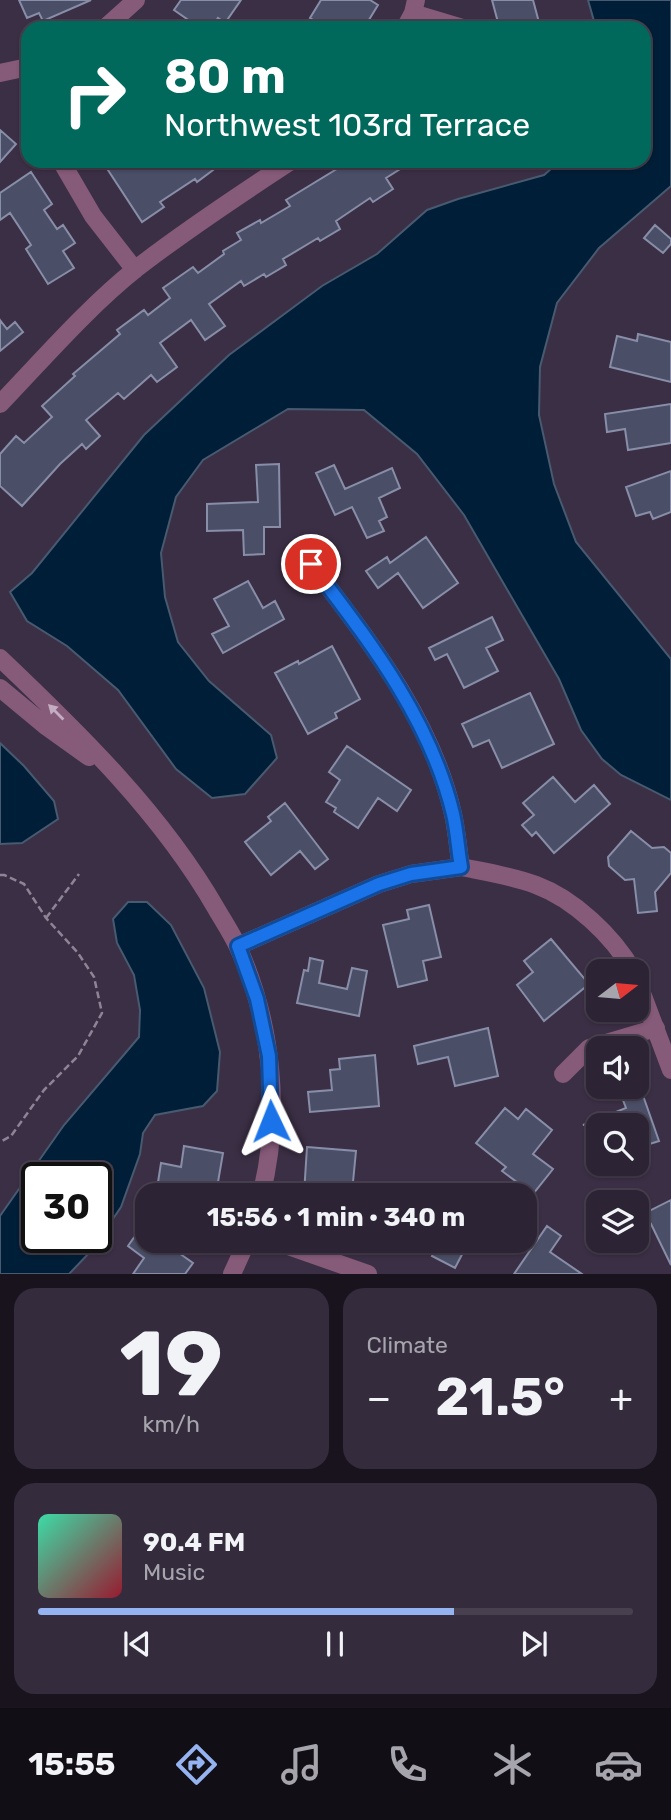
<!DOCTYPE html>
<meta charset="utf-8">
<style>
body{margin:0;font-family:Rubik,sans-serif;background:#342b3c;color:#f1f3f6;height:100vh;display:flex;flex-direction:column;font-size:26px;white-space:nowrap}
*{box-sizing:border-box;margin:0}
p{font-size:23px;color:#a6a4ac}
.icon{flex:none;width:38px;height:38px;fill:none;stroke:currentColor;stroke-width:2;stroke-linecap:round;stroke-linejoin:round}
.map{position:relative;height:1274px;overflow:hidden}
.panel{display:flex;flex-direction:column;gap:14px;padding:14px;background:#18131d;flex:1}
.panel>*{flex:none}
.top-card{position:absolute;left:21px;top:21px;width:630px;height:147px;border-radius:21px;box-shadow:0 2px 5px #0004,0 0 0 2px #48404f;background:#00695c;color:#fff;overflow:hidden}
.needle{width:46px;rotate:74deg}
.controls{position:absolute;left:586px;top:959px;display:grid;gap:14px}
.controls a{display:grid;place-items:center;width:63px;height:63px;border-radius:14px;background:#2c2334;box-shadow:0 2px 5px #0004,0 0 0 2px #48404f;font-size:35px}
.speed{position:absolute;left:21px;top:1162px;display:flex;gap:14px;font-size:35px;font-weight:700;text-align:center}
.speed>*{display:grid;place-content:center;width:91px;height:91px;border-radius:50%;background:#2c2334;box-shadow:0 2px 5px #0004,0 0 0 2px #48404f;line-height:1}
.speed .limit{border:4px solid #111;border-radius:10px;background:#fff;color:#111}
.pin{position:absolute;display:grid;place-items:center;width:60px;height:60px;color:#fff;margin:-30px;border:4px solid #fff;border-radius:50%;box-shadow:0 2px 7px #0007}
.me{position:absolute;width:77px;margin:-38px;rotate:358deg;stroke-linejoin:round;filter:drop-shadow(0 0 5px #0008)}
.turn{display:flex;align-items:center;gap:24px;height:147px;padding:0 28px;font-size:32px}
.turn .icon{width:91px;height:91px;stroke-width:2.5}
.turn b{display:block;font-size:49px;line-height:60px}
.big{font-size:52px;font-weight:700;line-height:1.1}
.panel .tile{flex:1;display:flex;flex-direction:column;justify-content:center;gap:10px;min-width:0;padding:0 24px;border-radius:21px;background:#342b3c}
.panel .dial{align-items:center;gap:0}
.dial b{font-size:91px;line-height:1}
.song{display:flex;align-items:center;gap:21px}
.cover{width:84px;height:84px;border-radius:10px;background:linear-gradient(135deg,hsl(160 70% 55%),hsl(350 70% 35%))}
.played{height:7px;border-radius:4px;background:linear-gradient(90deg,#95b2f1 70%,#48404f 70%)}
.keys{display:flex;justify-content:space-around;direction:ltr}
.heat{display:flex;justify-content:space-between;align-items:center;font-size:38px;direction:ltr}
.panel .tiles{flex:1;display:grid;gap:14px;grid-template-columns:1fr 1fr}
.tile:last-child{grid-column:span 2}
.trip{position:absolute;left:135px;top:1183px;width:402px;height:70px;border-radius:21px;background:#2c2334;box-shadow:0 2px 5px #0004,0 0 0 2px #48404f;font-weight:700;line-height:70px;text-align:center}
.tabs{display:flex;height:112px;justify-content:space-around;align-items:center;background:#120e15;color:#a6a4ac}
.tabs .icon{width:49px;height:49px}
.tabs .on{color:#95b2f1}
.tabs b{font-size:32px;color:#f1f3f6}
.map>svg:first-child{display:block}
</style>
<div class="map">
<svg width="671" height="1274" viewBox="0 0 671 1274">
<rect width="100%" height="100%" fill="#3b2f45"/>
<path fill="#001e37" stroke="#475a6f" stroke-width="2" fill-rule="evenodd" d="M588,0H671V186L599,248L557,303L540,367L539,415L554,484L576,542L671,659V800L621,775L602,759L581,730L559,679L464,515L417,454L364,410L288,409L203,460L176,497L161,553L165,597L178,642L209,681L271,735L277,758L245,794L212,798L176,769L118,690L67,646L27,621L10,592L32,573L144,435L229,355L322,286L377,254L427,210L458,199L544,175L560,161H644V28H596Z
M0,743L24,766L54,801L58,819L22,843L0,844Z
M128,902H147L171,925L204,988L220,1052L217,1091L203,1106L155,1115L143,1133L140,1154L121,1207L91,1251L69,1274H0V1216L64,1125L139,1037L140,1010L134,975L117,943L113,919ZM37,1178H96V1237H37Z"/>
<path fill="#4a4f67" stroke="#888da8" stroke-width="2" d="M19,0H91L43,21L39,13L27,18Z
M181,0H241L225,23L218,18L211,28H200L174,10Z
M321,0H370L378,5L364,28H326L310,18Z
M492,0H533L540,26L509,28L508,24L499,26Z
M0,130L16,144L0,162Z
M115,161H131L135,168L145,161H206L213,170L197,182L195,179L160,202L164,207L142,222L106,167Z
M350,161H413L386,178L393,189L373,202L370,198L336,221L340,229L320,241L318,238L283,259L286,265L266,277L264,274L244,286L241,281L209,304L225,326L205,340L191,320L160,343L177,367L157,382L151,375L124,399L118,393L86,420L100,436L86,449L82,444L60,464L22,506L0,486V454L16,436L24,443L52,417L42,406L75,376L73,374L120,334L117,330L144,310L148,315L170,298L163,288L193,267L198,273L224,254L223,251L241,240L237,233L260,220L261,223L290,206L286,200Z
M31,172L52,204L44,210L57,229L63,225L75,243L63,251L74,268L48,284L26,249L31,245L10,213L0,220V193Z
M655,225L671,239V244L663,253L644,238Z
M0,320L7,329L15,322L23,332L0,351Z
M638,334L671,342V382L610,367L617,336L637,341Z
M671,404V443L628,450L625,429L607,432L605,414Z
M279,464L280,527H264V554L244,555L243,530L207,531V504L258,502L256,465Z
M334,465L345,489L392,468L400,488L379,498L387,517L379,521L384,531L367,538L352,507L335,515L316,473Z
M671,471V512L653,519L650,512L636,516L626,487Z
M426,537L458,583L423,608L398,573L378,588L366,571L387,557L390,563Z
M248,581L263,608L275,601L284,619L223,653L212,634L229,626L214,599Z
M492,617L503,640L486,648L498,671L464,688L447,654L435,660L429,648Z
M332,646L360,699L335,713L337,718L308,734L275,673L298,661L299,664Z
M530,693L554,744L502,768L489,740L473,747L462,724Z
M347,746L411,790L397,811L378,798L358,828L334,812L336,808L326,802L340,780L329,772Z
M553,777L575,802L594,785L610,804L554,853L536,832L532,836L522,825L534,815L523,803Z
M285,803L328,859L315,869L300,851L271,875L245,842L271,821L268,817Z
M631,831L652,848L664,847L671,853V873L655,892L657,911L638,913L634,879L625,880L609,866L608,857Z
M429,905L441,957L423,961L427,980L398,987L383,925L409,919L407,910Z
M551,939L589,984L544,1021L517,985L533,972L524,961Z
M310,958L323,961L319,983L347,989L352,968L367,971L359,1016L297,1003L304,970L308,971Z
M488,1028L498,1076L455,1086L448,1057L418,1064L414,1046Z
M375,1055L379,1106L310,1112L308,1092L332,1090L330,1070L340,1069L339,1059Z
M618,1087H640L659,1141L637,1148V1125H583L626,1108Z
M505,1108L518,1119L526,1109L552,1130L533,1154L553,1169L533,1194L502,1171L506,1167L476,1143Z
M184,1146L223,1153L218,1182L224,1184L222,1195H190L175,1192L174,1195H156L161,1163L181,1167Z
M307,1147L356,1151L353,1182L370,1184V1195L304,1194Z
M671,1200V1265L651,1224L637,1232V1217Z
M147,1219V1241H162L193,1263L185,1274H133L144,1258L128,1246Z
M547,1226L561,1236L550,1252L582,1274H514Z
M419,1241H469L455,1268L432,1256L436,1249Z"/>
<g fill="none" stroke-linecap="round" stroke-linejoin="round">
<path stroke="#8d8496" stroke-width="2.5" stroke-dasharray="7 3.5" stroke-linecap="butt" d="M0,875H4L24,884L46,918L78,953L94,977L102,1013L78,1056L44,1090L11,1136L0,1142
M46,918L79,874"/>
<path stroke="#865a79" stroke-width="18" d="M413,13L463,28
M105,28L136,0
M405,28L413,13L416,0
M0,73L28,67
M61,161L93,216L135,270
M0,404C43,359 89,306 137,268C186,230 239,195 291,161
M311,564C369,641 431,718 453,814C457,831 458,850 461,867C486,872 512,876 536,885C574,899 613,936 633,971
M0,658C80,734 162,814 217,910C224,922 232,934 238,947C272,1022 282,1115 261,1195
M0,688L47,727L89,757
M238,946L379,884L411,874L461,867
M637,980L671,1070
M563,1074L589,1048L656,1028
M274,1241L368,1274
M232,1274L247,1241"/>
</g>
<defs><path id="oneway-solid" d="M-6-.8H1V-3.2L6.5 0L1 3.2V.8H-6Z" transform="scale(1.75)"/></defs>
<use fill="#c3adc2" href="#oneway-solid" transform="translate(56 712) rotate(-135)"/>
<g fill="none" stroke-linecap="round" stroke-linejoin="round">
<g stroke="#114b97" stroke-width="18">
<path id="route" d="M271,1121L269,1056L257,999L238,946L379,884L411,874L461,867C458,850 457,831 453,814C430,718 369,641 311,564"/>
</g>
<use href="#route" stroke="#1a73e8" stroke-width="12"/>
</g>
</svg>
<div class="controls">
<a><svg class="needle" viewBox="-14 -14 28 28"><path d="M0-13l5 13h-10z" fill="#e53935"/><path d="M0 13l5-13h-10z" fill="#a6a4ac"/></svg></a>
<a><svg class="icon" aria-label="sound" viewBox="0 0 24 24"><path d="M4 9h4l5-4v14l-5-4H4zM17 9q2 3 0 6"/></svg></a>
<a><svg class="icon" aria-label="search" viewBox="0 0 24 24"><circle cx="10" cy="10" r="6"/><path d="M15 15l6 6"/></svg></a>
<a><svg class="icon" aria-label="layers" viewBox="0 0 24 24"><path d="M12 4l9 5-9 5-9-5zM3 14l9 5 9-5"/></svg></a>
</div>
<div class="speed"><div class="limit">30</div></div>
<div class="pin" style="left:311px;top:564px;background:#d93025"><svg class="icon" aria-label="arrive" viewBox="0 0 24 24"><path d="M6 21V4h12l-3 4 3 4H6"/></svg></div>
<svg class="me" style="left:271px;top:1121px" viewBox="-20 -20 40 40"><path d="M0-17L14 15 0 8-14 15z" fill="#1a73e8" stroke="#fff" stroke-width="4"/></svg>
<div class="trip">15:56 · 1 min · 340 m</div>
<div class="top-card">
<div class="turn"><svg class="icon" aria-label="right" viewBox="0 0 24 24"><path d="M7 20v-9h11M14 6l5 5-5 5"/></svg><div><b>80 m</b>Northwest 103rd Terrace</div></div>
</div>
</div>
<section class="panel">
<div class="tiles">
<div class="tile dial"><b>19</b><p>km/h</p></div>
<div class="tile"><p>Climate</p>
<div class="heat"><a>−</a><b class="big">21.5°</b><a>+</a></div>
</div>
<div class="tile">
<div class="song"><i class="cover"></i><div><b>90.4 FM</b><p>Music</p></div></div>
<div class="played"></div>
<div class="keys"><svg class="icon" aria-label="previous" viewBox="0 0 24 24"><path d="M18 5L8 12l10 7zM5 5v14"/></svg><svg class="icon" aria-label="pause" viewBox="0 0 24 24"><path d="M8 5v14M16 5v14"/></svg><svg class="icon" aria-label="next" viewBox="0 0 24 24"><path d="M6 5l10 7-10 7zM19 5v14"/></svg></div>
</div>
</div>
</section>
<nav class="tabs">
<b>15:55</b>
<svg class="icon on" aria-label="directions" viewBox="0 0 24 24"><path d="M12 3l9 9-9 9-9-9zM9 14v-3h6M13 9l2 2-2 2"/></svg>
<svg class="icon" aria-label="music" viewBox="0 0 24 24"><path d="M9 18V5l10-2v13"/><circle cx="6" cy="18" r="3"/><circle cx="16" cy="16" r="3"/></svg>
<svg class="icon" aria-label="phone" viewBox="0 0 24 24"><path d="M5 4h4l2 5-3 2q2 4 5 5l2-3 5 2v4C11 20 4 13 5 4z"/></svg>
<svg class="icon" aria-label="climate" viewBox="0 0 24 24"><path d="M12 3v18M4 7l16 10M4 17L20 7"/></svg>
<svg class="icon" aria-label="car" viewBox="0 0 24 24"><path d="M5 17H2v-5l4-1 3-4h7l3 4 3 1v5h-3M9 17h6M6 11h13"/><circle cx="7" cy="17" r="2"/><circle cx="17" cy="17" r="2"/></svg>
</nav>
